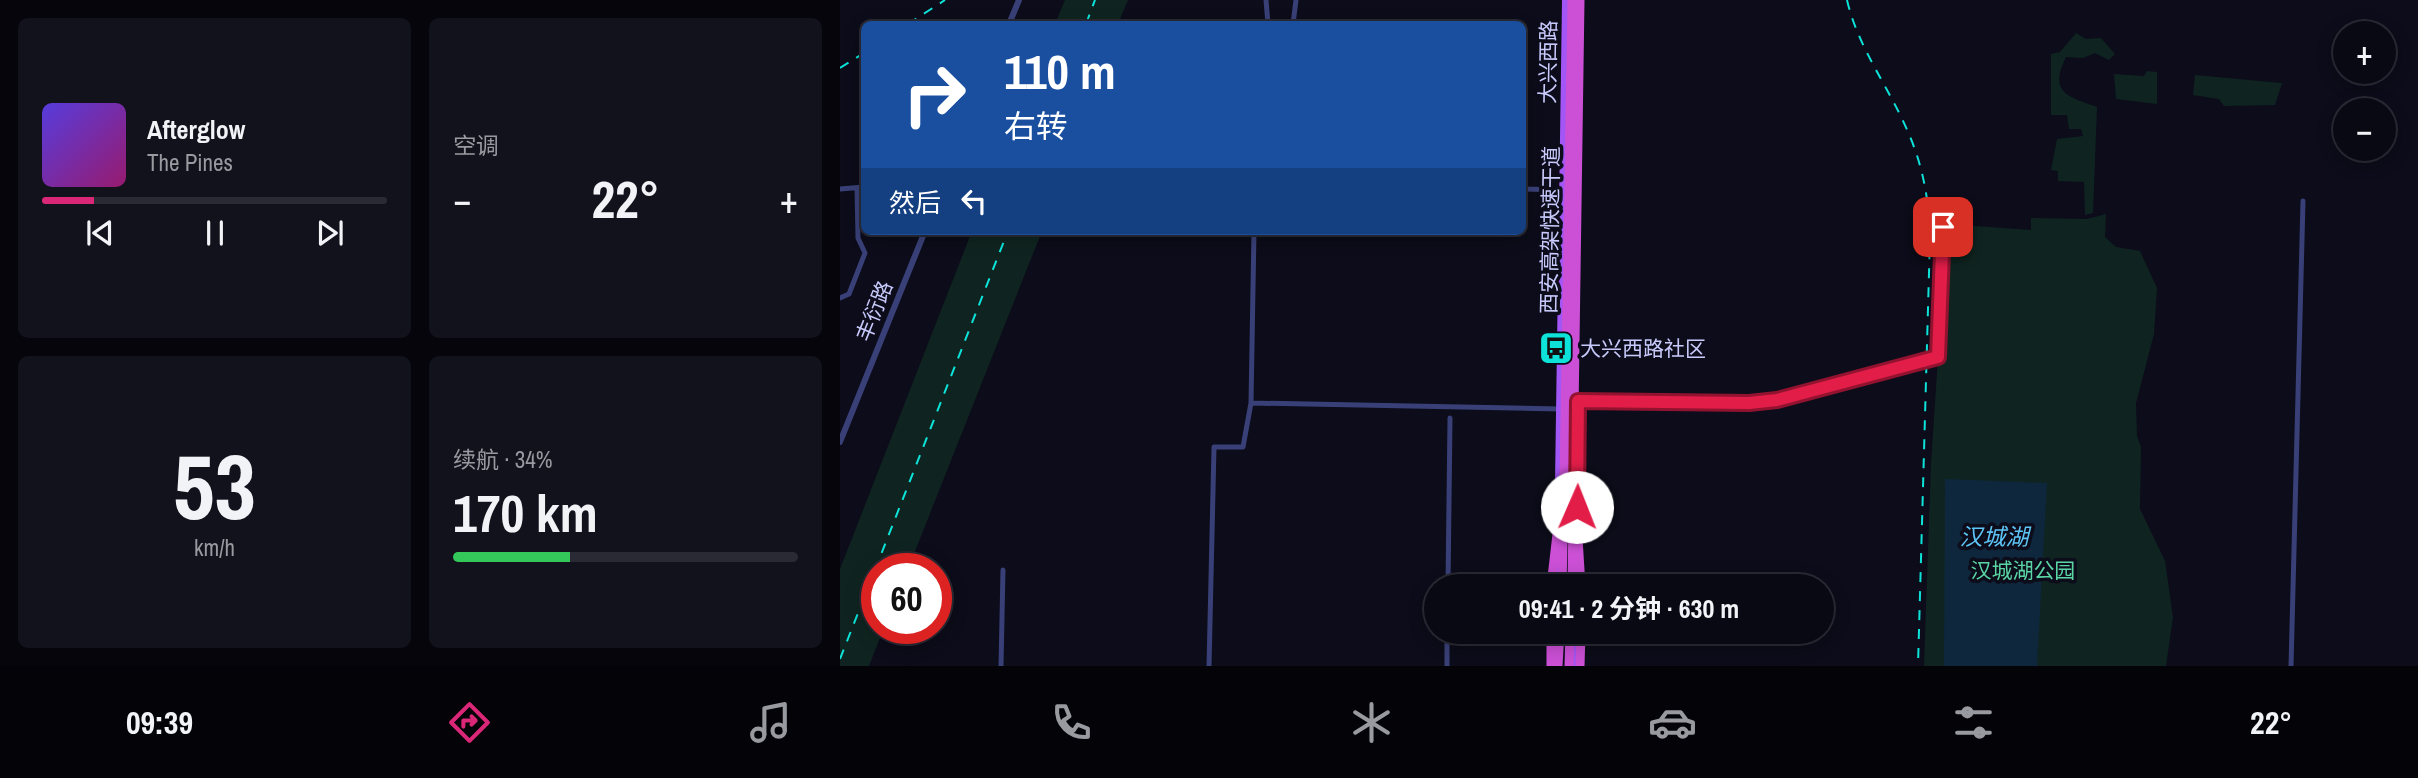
<!DOCTYPE html>
<html lang="zh">
<meta charset="utf-8">
<style>
body{margin:0;font-family:"Archivo Narrow","Noto Sans SC",sans-serif;background:#12121d;color:#f1f3f6;height:100vh;display:flex;flex-direction:column;font-size:26px;white-space:nowrap}
*{box-sizing:border-box;margin:0}
p{font-size:23px;color:#999aa0}
.icon{flex:none;width:38px;height:38px;fill:none;stroke:currentColor;stroke-width:2;stroke-linecap:round;stroke-linejoin:round}
.map{position:relative;flex:1;overflow:hidden}
.drawer{display:flex;flex-direction:column;gap:18px;padding:18px;background:#05050b;width:840px}
.drawer>*{flex:none}
.guide{position:absolute;left:21px;top:21px;width:665px;height:214px;border-radius:10px;box-shadow:0 4px 18px #0003,0 0 0 2px #292a34;background:#1a4fa0;color:#fff;overflow:hidden}
.tools{position:absolute;left:1493px;top:21px;display:grid;gap:14px}
.tools a{display:grid;place-items:center;width:63px;height:63px;border-radius:50%;background:#090914;box-shadow:0 4px 18px #0003,0 0 0 2px #292a34;font-size:35px}
.speed{position:absolute;left:21px;top:553px;display:flex;gap:14px;font-size:35px;font-weight:700;text-align:center}
.speed>*{display:grid;place-content:center;width:91px;height:91px;border-radius:50%;background:#090914;box-shadow:0 4px 18px #0003,0 0 0 2px #292a34;line-height:1}
.speed .limit{border:10px solid #d22;background:#fff;color:#111}
.pin{position:absolute;display:grid;place-items:center;width:60px;height:60px;color:#fff;margin:-30px;border-radius:14px;box-shadow:0 4px 10px #0006}
.me{position:absolute;width:77px;margin:-38px;rotate:1deg;stroke-linejoin:round;filter:drop-shadow(0 0 5px #0008)}
.turn{display:flex;align-items:center;gap:24px;height:147px;padding:0 28px;font-size:32px}
.turn .icon{width:91px;height:91px;stroke-width:2.5}
.turn b{display:block;font-size:49px;line-height:60px}
.then{display:flex;align-items:center;height:66px;padding:0 28px;background:#0003;gap:14px;font-size:26px}
.big{font-size:52px;font-weight:700;line-height:1.1}
.drawer .widget{flex:1;display:flex;flex-direction:column;justify-content:center;gap:10px;min-width:0;padding:0 24px;border-radius:10px;background:#12121d}
.drawer .dial{align-items:center;gap:0}
.dial b{font-size:91px;line-height:1}
.song{display:flex;align-items:center;gap:21px}
.cover{width:84px;height:84px;border-radius:10px;background:linear-gradient(135deg,hsl(250 70% 55%),hsl(320 70% 35%))}
.played{height:7px;border-radius:4px;background:linear-gradient(90deg,#db2777 15%,#292a34 15%)}
.keys{display:flex;justify-content:space-around;direction:ltr}
.heat{display:flex;justify-content:space-between;align-items:center;font-size:38px;direction:ltr}
.charge{height:10px;border-radius:5px;background:linear-gradient(90deg,#34c759 34%,#292a34 0)}
.drawer .tiles{flex:1;display:grid;gap:18px;grid-template-columns:repeat(2,1fr)}
.trip{position:absolute;left:584px;top:574px;width:410px;height:70px;border-radius:35px;background:#090914;box-shadow:0 4px 18px #0003,0 0 0 2px #292a34;font-weight:700;line-height:70px;text-align:center}
.menu{display:flex;height:112px;justify-content:space-around;align-items:center;background:#040408;color:#999aa0}
.menu .icon{width:49px;height:49px}
.menu .active{color:#db2777}
.menu b{font-size:32px;color:#f1f3f6}
main{display:flex;flex:1;min-height:0}
.map>svg:first-child{display:block}
</style>
<main>
<section class="drawer">
<div class="tiles">
<div class="widget">
<div class="song"><i class="cover"></i><div><b>Afterglow</b><p>The Pines</p></div></div>
<div class="played"></div>
<div class="keys"><svg class="icon" aria-label="previous" viewBox="0 0 24 24"><path d="M18 5L8 12l10 7zM5 5v14"/></svg><svg class="icon" aria-label="pause" viewBox="0 0 24 24"><path d="M8 5v14M16 5v14"/></svg><svg class="icon" aria-label="next" viewBox="0 0 24 24"><path d="M6 5l10 7-10 7zM19 5v14"/></svg></div>
</div>
<div class="widget"><p>空调</p>
<div class="heat"><a>−</a><b class="big">22°</b><a>+</a></div>
</div>
<div class="widget dial"><b>53</b><p>km/h</p></div>
<div class="widget"><p>续航 · 34%</p><b class="big">170 km</b><div class="charge"></div></div>
</div>
</section>
<div class="map">
<svg width="1578" height="666" viewBox="0 0 1578 666">
<rect width="100%" height="100%" fill="#0c0c1a"/>
<path fill="#0f2420" d="M225,0H288L278,24H215Z
M1236,33L1246,39L1261,38L1275,54L1269,60L1255,53L1243,58L1226,57C1209,92 1226,96 1257,107L1253,213L1245,215L1244,182L1218,181V171L1211,170L1217,139L1243,136L1241,129H1229L1227,115H1211V54L1220,52Z
M1307,71L1317,72V104L1276,99L1274,74L1304,76Z
M1355,75L1441,83H1442L1435,105L1384,106L1379,99L1353,95Z
M1266,214L1265,237L1276,247L1300,251L1317,288L1314,334L1296,403L1297,436L1301,447L1300,509L1325,561L1333,617L1326,666H1084L1091,463L1107,224L1191,230V218L1247,219Z
M132,231H202L68,569H37V628H44L29,666H0V569Z"/>
<path fill="#0e273c" d="M1105,479L1207,483L1197,666H1104Z"/>
<g fill="none" stroke-linecap="round" stroke-linejoin="round">
<path stroke="#394077" stroke-width="5" d="M426,0L428,24
M453,24L456,0
M0,189L24,187
M682,189L723,190
M414,231L411,403L720,409
M0,298L9,294L25,253L18,238L17,188
M738,401L909,403L937,400L995,382L1092,360L1098,357L1100,349L1103,227
M608,586L610,418
M161,666L163,570
M369,666L374,447H403L411,403
M607,666V632
M1451,666L1463,201"/>
<path stroke="#394077" stroke-width="6" d="M169,24L179,0
M0,442L85,231"/>
<path stroke="#a256f5" stroke-width="8" d="M719,483L726,0
M717,586L718,556
M735,666V632"/>
<path stroke="#cb50d5" stroke-width="9" d="M733,480L740,0
M724,481L732,0
M722,586L724,506
M732,586L733,515
M711,666V632
M718,666L720,632
M729,666L730,632
M740,666L741,632"/>
<path stroke="#0de3d9" stroke-width="2" stroke-dasharray="10 9" stroke-linecap="butt" d="M1007,0C1018,48 1049,87 1068,132C1083,166 1089,200 1090,237L1078,666
M68,24L105,0
M246,24L255,0
M0,68L24,53
M0,659L168,231"/>
<path stroke="#cb50d5" stroke-width="9" d="M734,474L741,586
M711,586L724,474"/>
</g>
<g fill="none" stroke-linecap="round" stroke-linejoin="round">
<g stroke="#92132f" stroke-width="18">
<path id="route" d="M737,507L738,401L909,403L937,400L1098,357L1103,227"/>
</g>
<use href="#route" stroke="#e11d48" stroke-width="12"/>
</g>
<defs>
<g id="bus-square" transform="scale(1.75)"><rect x="-9" y="-9" width="18" height="18" rx="4" fill="#0de3d9" stroke="#0c0c1a"/><path d="M-5-6H5V4H4V6H2V4H-2V6H-4V4H-5ZM-3.5-4V0h7V-4ZM-3.5 1.2v1.5H-2V1.2ZM2 1.2v1.5H3.5V1.2Z" fill="#111"/></g>
</defs>
<g fill-rule="evenodd">
<use href="#bus-square" x="716" y="348"/>
</g>
<g text-anchor="middle" dominant-baseline="central" stroke-width="7" stroke-linejoin="round" paint-order="stroke">
<g font-size="21" fill="#c8cafc" stroke="#0c0c1a">
<text transform="translate(708 62) rotate(-89)">大兴西路</text>
<text transform="translate(710 230) rotate(-89)">西安高架快速干道</text>
<text transform="translate(34 311) rotate(-68)">丰衍路</text>
</g>
<g font-size="21" fill="#c8cafc" stroke="#0c0c1a" text-anchor="start">
<text x="740" y="348">大兴西路社区</text>
</g>
<g font-size="21" fill="#5ad6a5" stroke="#0c0c1a">
<text x="1183" y="570">汉城湖公园</text>
</g>
<g font-size="23" font-style="italic" fill="#5dc5f6" stroke="#0c0c1a">
<text x="1154" y="536">汉城湖</text>
</g>
</g>
</svg>
<div class="tools">
<a>+</a>
<a>−</a>
</div>
<div class="speed"><div class="limit">60</div></div>
<div class="pin" style="left:1103px;top:227px;background:#d93025"><svg class="icon" aria-label="arrive" viewBox="0 0 24 24"><path d="M6 21V4h12l-3 4 3 4H6"/></svg></div>
<svg class="me" style="left:737px;top:507px" viewBox="-20 -20 40 40"><circle r="19" fill="#fff"/><path d="M0-13L10 11 0 6-10 11z" fill="#e11d48"/></svg>
<div class="trip">09:41 · 2 分钟 · 630 m</div>
<div class="guide">
<div class="turn"><svg class="icon" aria-label="right" viewBox="0 0 24 24"><path d="M7 20v-9h11M14 6l5 5-5 5"/></svg><div><b>110 m</b>右转</div></div>
<div class="then">然后<svg class="icon" aria-label="left" viewBox="0 0 24 24"><path d="M17 20v-9H6M10 6l-5 5 5 5"/></svg></div>
</div>
</div>
</main>
<nav class="menu">
<b>09:39</b>
<svg class="icon active" aria-label="directions" viewBox="0 0 24 24"><path d="M12 3l9 9-9 9-9-9zM9 14v-3h6M13 9l2 2-2 2"/></svg>
<svg class="icon" aria-label="music" viewBox="0 0 24 24"><path d="M9 18V5l10-2v13"/><circle cx="6" cy="18" r="3"/><circle cx="16" cy="16" r="3"/></svg>
<svg class="icon" aria-label="phone" viewBox="0 0 24 24"><path d="M5 4h4l2 5-3 2q2 4 5 5l2-3 5 2v4C11 20 4 13 5 4z"/></svg>
<svg class="icon" aria-label="climate" viewBox="0 0 24 24"><path d="M12 3v18M4 7l16 10M4 17L20 7"/></svg>
<svg class="icon" aria-label="car" viewBox="0 0 24 24"><path d="M5 17H2v-5l4-1 3-4h7l3 4 3 1v5h-3M9 17h6M6 11h13"/><circle cx="7" cy="17" r="2"/><circle cx="17" cy="17" r="2"/></svg>
<svg class="icon" aria-label="filters" viewBox="0 0 24 24"><path d="M4 7h16M4 17h16"/><circle cx="9" cy="7" r="2"/><circle cx="15" cy="17" r="2"/></svg>
<b>22°</b>
</nav>
